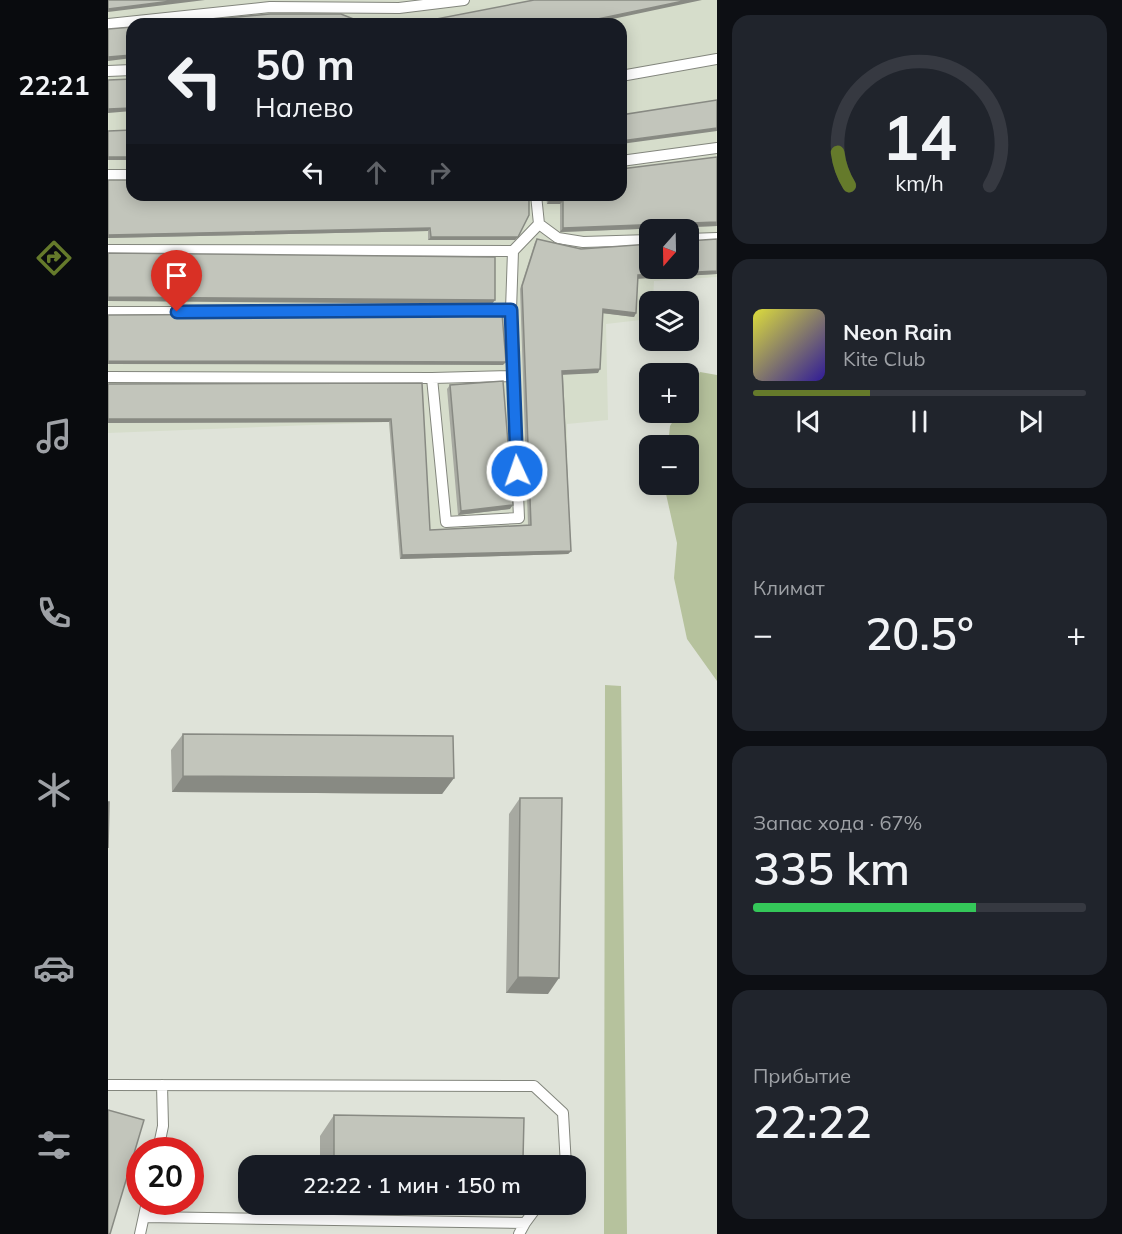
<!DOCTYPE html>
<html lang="ru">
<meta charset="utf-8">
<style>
body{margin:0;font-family:Mulish,sans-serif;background:#20242c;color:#f1f3f6;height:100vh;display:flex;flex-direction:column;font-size:22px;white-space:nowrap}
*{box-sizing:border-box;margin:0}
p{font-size:20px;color:#9ea1a6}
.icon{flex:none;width:33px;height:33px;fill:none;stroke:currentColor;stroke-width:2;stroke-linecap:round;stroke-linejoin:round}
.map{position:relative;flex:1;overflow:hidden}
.details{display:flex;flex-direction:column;gap:15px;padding:15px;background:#0d0f14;width:405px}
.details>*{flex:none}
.guide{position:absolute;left:18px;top:18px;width:501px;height:183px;border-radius:18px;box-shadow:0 3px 15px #0003;background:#171b24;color:#f1f3f6;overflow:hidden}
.needle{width:39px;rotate:200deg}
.fabs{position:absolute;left:531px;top:219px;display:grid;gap:12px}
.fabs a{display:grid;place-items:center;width:60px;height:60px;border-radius:12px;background:#171b24;box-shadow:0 3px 15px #0003;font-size:30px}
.speed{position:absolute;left:18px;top:1137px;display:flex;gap:12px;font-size:30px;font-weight:700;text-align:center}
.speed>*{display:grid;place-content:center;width:78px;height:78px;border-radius:50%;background:#171b24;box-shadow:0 3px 15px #0003;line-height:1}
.speed .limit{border:9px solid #d22;background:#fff;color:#111}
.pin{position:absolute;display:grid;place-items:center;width:51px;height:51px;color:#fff;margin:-62px -26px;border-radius:50% 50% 50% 0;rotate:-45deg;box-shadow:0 0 6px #0007}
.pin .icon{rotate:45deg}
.me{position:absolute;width:66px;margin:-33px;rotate:357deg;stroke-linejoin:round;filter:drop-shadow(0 0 4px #0008)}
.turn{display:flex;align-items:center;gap:21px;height:126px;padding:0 30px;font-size:27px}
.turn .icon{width:78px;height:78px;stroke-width:2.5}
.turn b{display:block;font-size:42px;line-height:51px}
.lanes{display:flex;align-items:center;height:57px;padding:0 30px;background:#0003;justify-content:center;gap:30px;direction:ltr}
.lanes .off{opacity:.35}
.big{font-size:45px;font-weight:600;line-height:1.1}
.details .widget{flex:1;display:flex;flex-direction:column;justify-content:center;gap:9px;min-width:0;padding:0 21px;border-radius:18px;background:#20242c}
.details .dial{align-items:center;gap:0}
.dial svg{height:156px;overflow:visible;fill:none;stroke:#363941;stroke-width:7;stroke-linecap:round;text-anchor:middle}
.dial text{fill:#f1f3f6;stroke:none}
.song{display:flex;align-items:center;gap:18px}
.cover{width:72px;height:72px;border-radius:9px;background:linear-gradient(135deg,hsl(60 70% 55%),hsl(250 70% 35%))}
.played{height:6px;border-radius:3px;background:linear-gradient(90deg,#657a2b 35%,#363941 35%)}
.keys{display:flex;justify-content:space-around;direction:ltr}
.heat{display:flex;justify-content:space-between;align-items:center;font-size:33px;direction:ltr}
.charge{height:9px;border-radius:4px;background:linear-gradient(90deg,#34c759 67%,#363941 0)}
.trip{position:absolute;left:130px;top:1155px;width:348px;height:60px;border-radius:18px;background:#171b24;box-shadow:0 3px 15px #0003;font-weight:600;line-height:60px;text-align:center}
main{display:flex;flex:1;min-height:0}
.menu{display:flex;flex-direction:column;width:108px;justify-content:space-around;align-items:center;background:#090b0e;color:#9ea1a6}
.menu .icon{width:42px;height:42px}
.menu .current{color:#657a2b}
.menu b{font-size:27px;color:#f1f3f6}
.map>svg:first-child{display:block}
</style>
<main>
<nav class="menu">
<b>22:21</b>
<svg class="icon current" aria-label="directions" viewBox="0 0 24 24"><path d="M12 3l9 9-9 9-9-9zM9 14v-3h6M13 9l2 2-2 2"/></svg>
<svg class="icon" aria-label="music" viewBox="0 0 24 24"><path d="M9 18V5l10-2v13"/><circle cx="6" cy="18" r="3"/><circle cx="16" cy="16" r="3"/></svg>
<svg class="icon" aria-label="phone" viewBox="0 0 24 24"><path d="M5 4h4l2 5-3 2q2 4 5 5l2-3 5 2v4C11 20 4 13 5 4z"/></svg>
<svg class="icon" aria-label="climate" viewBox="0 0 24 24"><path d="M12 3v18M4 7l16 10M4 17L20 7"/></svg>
<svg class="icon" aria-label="car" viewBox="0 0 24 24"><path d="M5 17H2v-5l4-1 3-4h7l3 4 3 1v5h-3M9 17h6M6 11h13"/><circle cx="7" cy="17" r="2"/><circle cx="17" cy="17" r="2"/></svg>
<svg class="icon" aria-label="filters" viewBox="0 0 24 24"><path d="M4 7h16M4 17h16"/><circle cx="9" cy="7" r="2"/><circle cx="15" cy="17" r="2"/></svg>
</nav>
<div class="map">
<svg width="609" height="1234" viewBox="0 0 609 1234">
<rect width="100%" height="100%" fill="#dfe3d9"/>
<path fill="#d6ddcb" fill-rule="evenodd" d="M0,0H609V277L546,281L545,301L542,302L541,319L498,324L500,420L459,424L460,554L292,559L281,422L0,433ZM24,24H513V195H24ZM542,230H580V268H542Z"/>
<path fill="#b6c29d" d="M592,372L609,375V681L579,639L566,578L569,543L556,485L580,484V446L560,445L562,426L570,413L580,412L581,393Z
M497,685L513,686L519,1234H496Z"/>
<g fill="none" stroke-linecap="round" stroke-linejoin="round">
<g stroke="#83867d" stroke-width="12">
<path id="lane" d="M0,24L162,7L291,8L356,0
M0,71L24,70
M513,76L609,59
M513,161L609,148
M0,175H24
M431,224L450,238L475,242L542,240
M580,239L609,238
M0,250L405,251L403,310L405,376L324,378L0,377
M405,251L431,224L428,195
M0,312H162L403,310
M324,378L338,522L411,518L405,376
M0,1085L426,1086L455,1113L458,1166
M50,1150L55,1126L54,1085
M36,1217L417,1223L431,1204
M32,1234L39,1202
M411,1234L417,1223"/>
</g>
<use href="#lane" stroke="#fff" stroke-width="10"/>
</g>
<path fill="#a7a9a1" d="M609,157V226L452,232V204H439L438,195H513Z
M0,180L410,237L407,240H320V231L0,238Z
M429,239L473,249L609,239V274L530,278L528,313L526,317L495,313L490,373L455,374L463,551L460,554L292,559L281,422L0,423L314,383L322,530L420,525L412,289L427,242Z
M342,385L402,509L350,515L339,389Z
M75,734L346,778L334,794L64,792L63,750Z
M412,798L440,994L398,993L401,814Z
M226,1115L411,1166H212V1136Z"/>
<path fill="#888a83" d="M71,0H97L0,12V9Z
M580,0H594L481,24H466Z
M24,55V58L0,61V57Z
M24,108V111L0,113V109Z
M609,128V131L513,144V141Z
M0,157H24V160H0Z
M441,201H455L452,204H439Z
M609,222V226L452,232L455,228Z
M322,228L320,231L0,238V235Z
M323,237H410L407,240H320Z
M609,271V274L528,279L530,275Z
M0,297L387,300L384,304L0,301Z
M495,309L528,313L526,317L493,313Z
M0,361L398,362L395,365L0,364Z
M492,369L490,373L452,375L454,371Z
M0,419H283L281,422L0,423Z
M405,505L402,509L350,515L353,511Z
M463,551L460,554L292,559L294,555Z
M75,776L346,778L334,794L64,792Z
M410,977L451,978L440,994L398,993Z
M226,1157L415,1159L411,1166H220Z"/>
<path fill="#c2c5bb" stroke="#888a83" stroke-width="1.5" d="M0,0H71L0,9Z
M426,0H580L466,24H329L328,19Z
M162,14H233L258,24H56Z
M24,27V55L0,57V29Z
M24,79V108L0,109V80Z
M609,100V128L513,141V115Z
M24,130V157H0V131Z
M609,157V222L455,228V201H441V195H513V169Z
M0,180H24V195H421V215L410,237H323L322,228L0,235Z
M429,239L473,249L542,244V268H580V241L609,239V271L530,275L528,313L495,309L492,369L454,371L463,551L294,555L283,419H0V384L314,383L322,530L423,525L414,286Z
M0,253L387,257V300L0,297Z
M394,313L398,362L0,361V315Z
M395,381L405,505L353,511L342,385Z
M75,734L345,736L346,778L75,776Z
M412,798H454L451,978L410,977Z
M0,802H1L0,848Z
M0,1110L36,1120L2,1234H0Z
M226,1115L416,1118L415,1159L226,1157Z"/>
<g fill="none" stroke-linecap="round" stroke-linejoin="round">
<g stroke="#114b97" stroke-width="15">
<path id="route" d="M69,312L403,310L409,471"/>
</g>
<use href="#route" stroke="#1a73e8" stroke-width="10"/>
</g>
</svg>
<div class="fabs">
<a><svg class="needle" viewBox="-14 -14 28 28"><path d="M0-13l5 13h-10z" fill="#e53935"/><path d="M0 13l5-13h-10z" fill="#9ea1a6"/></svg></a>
<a><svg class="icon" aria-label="layers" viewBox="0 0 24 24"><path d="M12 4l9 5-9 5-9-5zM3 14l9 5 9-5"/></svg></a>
<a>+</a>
<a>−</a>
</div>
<div class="speed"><div class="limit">20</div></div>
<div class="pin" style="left:69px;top:312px;background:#d93025"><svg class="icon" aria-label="arrive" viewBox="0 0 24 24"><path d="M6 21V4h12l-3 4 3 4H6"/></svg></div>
<svg class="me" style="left:409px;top:471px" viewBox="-20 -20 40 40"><circle r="17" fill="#1a73e8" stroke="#fff" stroke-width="3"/><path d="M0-11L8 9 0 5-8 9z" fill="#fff"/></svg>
<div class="trip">22:22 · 1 мин · 150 m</div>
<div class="guide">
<div class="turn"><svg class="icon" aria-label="left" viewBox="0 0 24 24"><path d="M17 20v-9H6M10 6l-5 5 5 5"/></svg><div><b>50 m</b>Налево</div></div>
<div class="lanes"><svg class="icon" aria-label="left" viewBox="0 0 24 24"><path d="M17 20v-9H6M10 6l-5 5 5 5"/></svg><svg class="icon off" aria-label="ahead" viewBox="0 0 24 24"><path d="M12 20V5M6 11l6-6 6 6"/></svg><svg class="icon off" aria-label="right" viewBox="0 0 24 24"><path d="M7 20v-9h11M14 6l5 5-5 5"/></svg></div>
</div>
</div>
<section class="details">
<div class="widget dial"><svg viewBox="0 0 100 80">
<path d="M14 69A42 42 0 1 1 86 69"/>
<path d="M14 69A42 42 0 0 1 8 52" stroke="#657a2b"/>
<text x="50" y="56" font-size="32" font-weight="700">14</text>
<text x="50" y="72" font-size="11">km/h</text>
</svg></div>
<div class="widget">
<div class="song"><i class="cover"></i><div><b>Neon Rain</b><p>Kite Club</p></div></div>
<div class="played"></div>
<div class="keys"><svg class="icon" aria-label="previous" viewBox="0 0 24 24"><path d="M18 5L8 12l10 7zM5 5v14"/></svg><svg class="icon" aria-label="pause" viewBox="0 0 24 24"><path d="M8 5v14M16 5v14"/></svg><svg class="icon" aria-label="next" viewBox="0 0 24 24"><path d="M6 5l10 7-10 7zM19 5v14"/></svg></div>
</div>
<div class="widget"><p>Климат</p>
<div class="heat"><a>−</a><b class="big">20.5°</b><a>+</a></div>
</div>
<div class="widget"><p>Запас хода · 67%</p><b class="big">335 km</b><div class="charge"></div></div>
<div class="widget"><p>Прибытие</p><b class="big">22:22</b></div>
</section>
</main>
